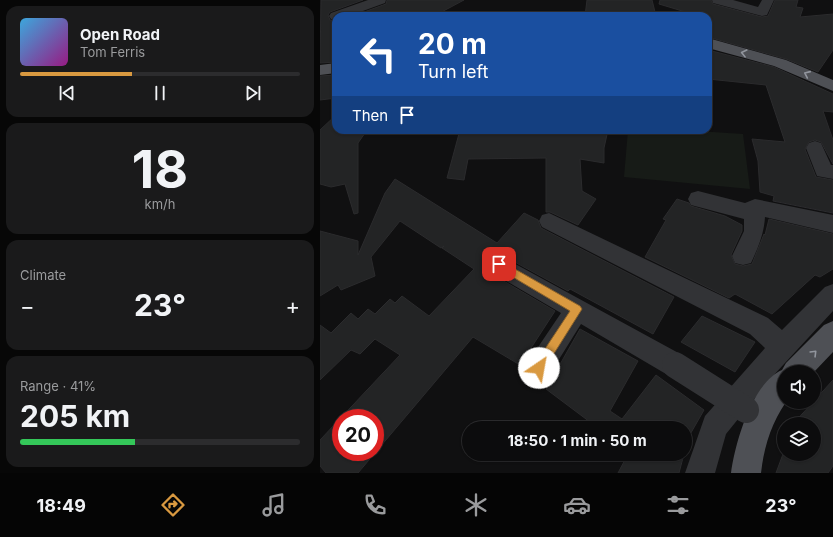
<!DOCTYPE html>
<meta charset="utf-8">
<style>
body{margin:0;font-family:Inter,sans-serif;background:#1a1a1b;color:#f1f3f6;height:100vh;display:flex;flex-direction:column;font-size:15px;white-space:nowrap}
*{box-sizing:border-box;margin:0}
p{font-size:13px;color:#9a9b9d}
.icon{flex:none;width:22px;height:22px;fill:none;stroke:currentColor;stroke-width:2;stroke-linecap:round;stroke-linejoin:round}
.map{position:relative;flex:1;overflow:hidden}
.side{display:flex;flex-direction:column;gap:6px;padding:6px;background:#070707;width:320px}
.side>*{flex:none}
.guide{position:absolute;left:12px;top:12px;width:380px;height:122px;border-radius:12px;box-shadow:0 1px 3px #0004,0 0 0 1px #2c2c2e;background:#1a4fa0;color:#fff;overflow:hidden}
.buttons{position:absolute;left:457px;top:365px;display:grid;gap:8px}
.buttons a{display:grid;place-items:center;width:44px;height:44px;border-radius:50%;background:#0c0c0d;box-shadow:0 1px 3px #0004,0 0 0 1px #2c2c2e;font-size:20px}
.speed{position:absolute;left:12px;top:409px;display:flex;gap:8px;font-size:20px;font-weight:700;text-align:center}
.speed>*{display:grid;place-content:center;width:52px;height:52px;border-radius:50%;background:#0c0c0d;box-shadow:0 1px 3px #0004,0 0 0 1px #2c2c2e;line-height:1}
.speed .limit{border:6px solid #d22;background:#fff;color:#111}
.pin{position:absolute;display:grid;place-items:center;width:34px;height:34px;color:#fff;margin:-17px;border-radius:8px;box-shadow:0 2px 6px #0006}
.me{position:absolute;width:44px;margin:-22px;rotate:33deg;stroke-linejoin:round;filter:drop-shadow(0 0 3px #0008)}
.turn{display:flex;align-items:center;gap:14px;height:84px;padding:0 20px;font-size:18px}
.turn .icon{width:52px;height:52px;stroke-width:2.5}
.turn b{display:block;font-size:28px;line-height:34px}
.then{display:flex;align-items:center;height:38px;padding:0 20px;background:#0003;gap:8px;font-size:15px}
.big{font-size:30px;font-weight:700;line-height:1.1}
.side .widget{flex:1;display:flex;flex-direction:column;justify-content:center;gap:6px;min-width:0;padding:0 14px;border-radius:12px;background:#1a1a1b}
.side .dial{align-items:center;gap:0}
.dial b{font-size:52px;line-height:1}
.song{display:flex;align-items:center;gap:12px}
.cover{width:48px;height:48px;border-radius:6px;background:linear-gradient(135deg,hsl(200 70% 55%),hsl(310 70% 35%))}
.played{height:4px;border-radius:2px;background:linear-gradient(90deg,#d99940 40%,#2c2c2e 40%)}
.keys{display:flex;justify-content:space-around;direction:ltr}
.heat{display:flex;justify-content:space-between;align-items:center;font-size:22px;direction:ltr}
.charge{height:6px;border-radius:3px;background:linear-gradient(90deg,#34c759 41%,#2c2c2e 0)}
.trip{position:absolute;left:142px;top:421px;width:230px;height:40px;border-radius:20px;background:#0c0c0d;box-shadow:0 1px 3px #0004,0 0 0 1px #2c2c2e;font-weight:700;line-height:40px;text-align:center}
.tab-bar{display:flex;height:64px;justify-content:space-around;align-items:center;background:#050505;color:#9a9b9d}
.tab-bar .icon{width:28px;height:28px}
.tab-bar .current{color:#d99940}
.tab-bar b{font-size:18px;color:#f1f3f6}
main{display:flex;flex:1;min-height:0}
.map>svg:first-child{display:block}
</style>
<main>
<section class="side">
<div class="widget">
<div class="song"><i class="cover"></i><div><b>Open Road</b><p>Tom Ferris</p></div></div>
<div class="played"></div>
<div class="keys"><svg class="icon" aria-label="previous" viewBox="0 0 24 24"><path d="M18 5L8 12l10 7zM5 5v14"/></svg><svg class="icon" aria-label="pause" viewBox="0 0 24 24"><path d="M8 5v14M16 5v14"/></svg><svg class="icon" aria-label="next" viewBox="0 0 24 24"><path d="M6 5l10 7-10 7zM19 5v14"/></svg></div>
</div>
<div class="widget dial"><b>18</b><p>km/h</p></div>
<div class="widget"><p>Climate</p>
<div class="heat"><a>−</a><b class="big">23°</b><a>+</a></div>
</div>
<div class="widget"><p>Range · 41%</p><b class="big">205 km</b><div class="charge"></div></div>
</section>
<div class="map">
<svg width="513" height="473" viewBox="0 0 513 473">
<rect width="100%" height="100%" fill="#101011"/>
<path fill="#171b17" d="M308,130L362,132V130L423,134L430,189L304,177Z"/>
<path fill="#232425" stroke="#2b2b2d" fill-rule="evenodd" d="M1,0H43L10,12L8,15L10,20L16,21V62L0,63Z
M67,0H144L114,16H33L66,4Z
M267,0H332L336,16H265Z
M340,0H391L393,4L442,17L448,16L455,0H478L476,7L483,8L480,17L513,14V50L498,72L466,59L388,37V16H379L339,4Z
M388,50L454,67L513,94V112L503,111L513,140V164L501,142L495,140L489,142L485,149L496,177L513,180V213L453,201L454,196L440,192L438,161L432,139L465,142L446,85L388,79Z
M16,75V98L0,100V76Z
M16,115V130H32L45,133L38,143V213L34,214L25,184L11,187L0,184V130Z
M140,130H288L284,148V163L260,159L262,191L276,199L258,225L230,212H226V158L148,159L144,180L127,178Z
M75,179L177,243L204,213L218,220L221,228L354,297L333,334L250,289L248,291L180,254L170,257L167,264L170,273L235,311L200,365L153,337L38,473H6L0,466V440L80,355L55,339L40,354L31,350L0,380V325L11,333L31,313L38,319L48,309L55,314L70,299L75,303L82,296L109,316L154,269L122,248L124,246L121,248L80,221L51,257L55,276L21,290L18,285L0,296V231L38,241V255L65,193ZM21,418H55V452H21Z
M357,199L369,203L371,206L405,216L422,225V231L411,255L415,264L423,266L432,264L444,234L445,235L449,219L513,234V269L500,277L495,275L452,314L415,294L409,298L325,257L346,220L343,219Z
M382,316L435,342L415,372L361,342Z
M260,329L318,361L290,411L302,419L336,375L384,410L368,438L365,449V428H278L226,389Z
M513,380V466L508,473H456L463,454H494V424H473Z
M308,454H364L359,473H298Z"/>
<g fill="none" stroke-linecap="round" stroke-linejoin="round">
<path fill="#323336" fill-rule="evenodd" d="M48,0H66L65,3L29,16H16V20L11,19L9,16L11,13Z
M392,0H413L438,7L442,0H454L447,15L442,16L393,3Z
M495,141L501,143L511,165H513V179L497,176L486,148L489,143Z
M378,191L425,203L435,199L513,215V233L445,217C444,234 438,248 431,263L423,265L415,263L412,256L424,231V219L371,205L368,199L371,193Z
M229,213L448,318L462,330L505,287L513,284V311L452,377L406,434L395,473H365L385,416L445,348L430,334L222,227L219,221L222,215Z
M179,255L364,356L368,365L364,374L355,378L346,374L261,324L228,377L219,381L210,377L206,368L210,359L241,313L171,272L168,265L171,258Z"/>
<path fill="#4e5055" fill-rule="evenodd" d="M388,38L466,60L513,80V91L454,66L388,48Z
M16,63V73L0,75V65Z
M513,321V352L494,372H464V402H466C451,424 444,447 441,473H411C415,443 432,383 462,370L466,363L504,325Z"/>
<path stroke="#323336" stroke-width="26" d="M355,365L426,410"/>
</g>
<defs><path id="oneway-chevron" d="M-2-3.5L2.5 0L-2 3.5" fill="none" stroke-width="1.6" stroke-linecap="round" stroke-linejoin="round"/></defs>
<g stroke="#92969e">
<use href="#oneway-chevron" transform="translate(424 53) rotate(-166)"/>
<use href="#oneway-chevron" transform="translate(487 74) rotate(-156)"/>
<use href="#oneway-chevron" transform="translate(494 353) rotate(-45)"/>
</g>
<path fill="#d99940" stroke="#8d632a" d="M179,260L260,306L262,309L223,371L219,373L215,371L213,368L215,364L250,311L176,267L174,264Z"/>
</svg>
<div class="buttons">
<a><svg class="icon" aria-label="sound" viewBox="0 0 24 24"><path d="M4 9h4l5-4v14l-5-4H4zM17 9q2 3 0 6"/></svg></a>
<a><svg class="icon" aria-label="layers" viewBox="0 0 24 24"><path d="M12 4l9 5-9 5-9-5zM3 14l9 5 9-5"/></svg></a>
</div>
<div class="speed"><div class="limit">20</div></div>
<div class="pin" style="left:179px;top:264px;background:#d93025"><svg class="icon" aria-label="arrive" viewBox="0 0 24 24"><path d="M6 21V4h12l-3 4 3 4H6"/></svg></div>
<svg class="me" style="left:219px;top:368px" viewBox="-20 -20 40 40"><circle r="19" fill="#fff"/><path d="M0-13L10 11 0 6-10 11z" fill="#d99940"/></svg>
<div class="trip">18:50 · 1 min · 50 m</div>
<div class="guide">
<div class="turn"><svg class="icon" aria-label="left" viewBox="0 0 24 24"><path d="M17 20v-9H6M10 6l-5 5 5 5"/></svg><div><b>20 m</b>Turn left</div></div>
<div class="then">Then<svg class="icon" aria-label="arrive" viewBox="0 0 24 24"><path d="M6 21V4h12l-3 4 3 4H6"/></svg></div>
</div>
</div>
</main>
<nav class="tab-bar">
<b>18:49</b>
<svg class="icon current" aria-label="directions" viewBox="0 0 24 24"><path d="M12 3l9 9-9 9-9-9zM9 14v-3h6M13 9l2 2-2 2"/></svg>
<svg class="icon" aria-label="music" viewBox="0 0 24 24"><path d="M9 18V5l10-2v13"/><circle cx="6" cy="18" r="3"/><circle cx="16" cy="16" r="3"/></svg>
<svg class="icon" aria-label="phone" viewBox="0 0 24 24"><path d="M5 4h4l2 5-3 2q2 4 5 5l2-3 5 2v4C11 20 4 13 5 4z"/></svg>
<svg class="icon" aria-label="climate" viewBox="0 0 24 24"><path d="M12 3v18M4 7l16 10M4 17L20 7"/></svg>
<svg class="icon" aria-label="car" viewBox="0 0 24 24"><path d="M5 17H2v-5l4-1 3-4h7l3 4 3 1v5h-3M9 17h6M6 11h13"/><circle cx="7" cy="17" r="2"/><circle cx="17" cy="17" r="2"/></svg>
<svg class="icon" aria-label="filters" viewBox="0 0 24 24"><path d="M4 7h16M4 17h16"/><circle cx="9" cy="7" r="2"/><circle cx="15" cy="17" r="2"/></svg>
<b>23°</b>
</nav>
